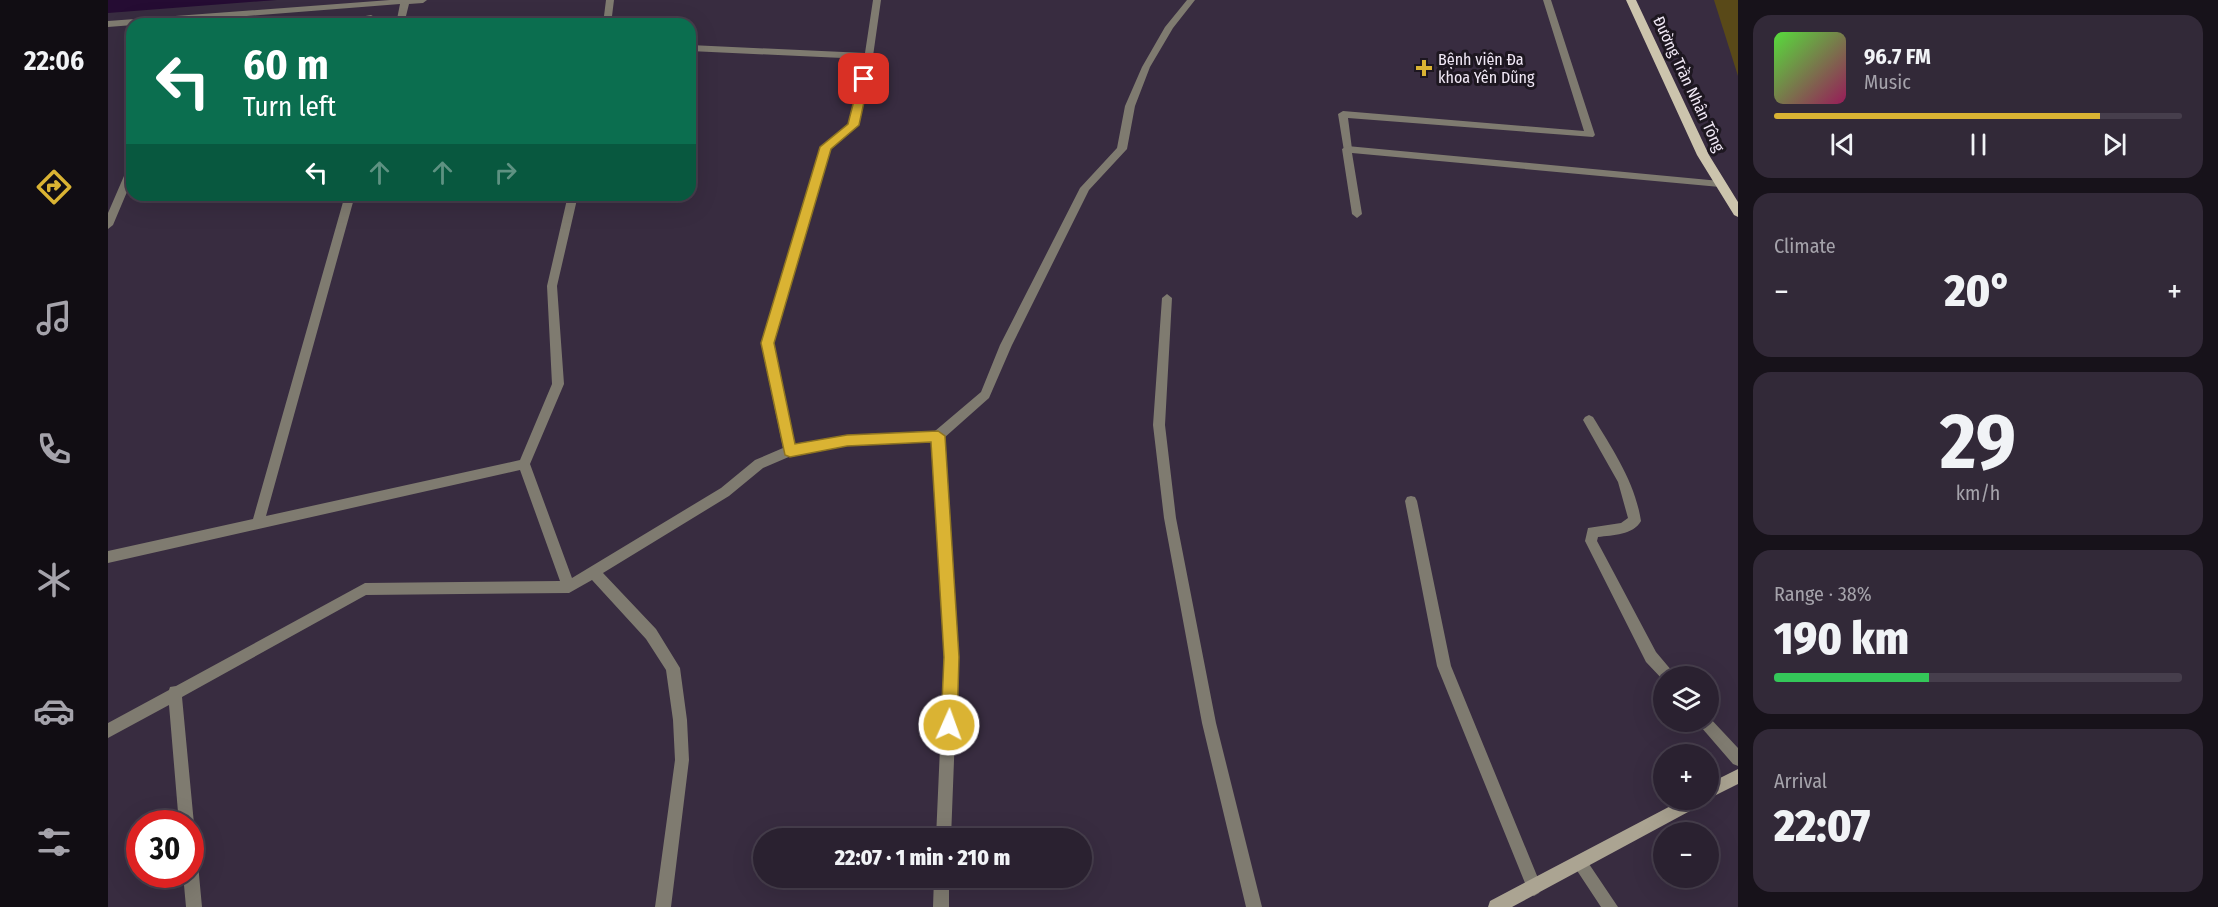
<!DOCTYPE html>
<meta charset="utf-8">
<style>
body{margin:0;font-family:"Fira Sans Condensed",sans-serif;background:#322938;color:#f1f3f6;height:100vh;display:flex;flex-direction:column;font-size:22px;white-space:nowrap}
*{box-sizing:border-box;margin:0}
p{font-size:20px;color:#a5a3ab}
.icon{flex:none;width:33px;height:33px;fill:none;stroke:currentColor;stroke-width:2;stroke-linecap:round;stroke-linejoin:round}
.map{position:relative;flex:1;overflow:hidden}
.drawer{display:flex;flex-direction:column;gap:15px;padding:15px;background:#17121a;width:480px}
.drawer>*{flex:none}
.banner{position:absolute;left:18px;top:18px;width:570px;height:183px;border-radius:18px;box-shadow:0 6px 24px #0002,0 0 0 2px #463e4c;background:#0b6e4f;color:#fff;overflow:hidden}
.buttons{position:absolute;left:1545px;top:666px;display:grid;gap:12px}
.buttons a{display:grid;place-items:center;width:66px;height:66px;border-radius:50%;background:#2a2130;box-shadow:0 6px 24px #0002,0 0 0 2px #463e4c;font-size:30px}
.speed{position:absolute;left:18px;top:810px;display:flex;gap:12px;font-size:30px;font-weight:700;text-align:center}
.speed>*{display:grid;place-content:center;width:78px;height:78px;border-radius:50%;background:#2a2130;box-shadow:0 6px 24px #0002,0 0 0 2px #463e4c;line-height:1}
.speed .limit{border:9px solid #d22;background:#fff;color:#111}
.pin{position:absolute;display:grid;place-items:center;width:51px;height:51px;color:#fff;margin:-26px;border-radius:12px;box-shadow:0 3px 9px #0006}
.me{position:absolute;width:66px;margin:-33px;rotate:2deg;stroke-linejoin:round;filter:drop-shadow(0 0 4px #0008)}
.turn{display:flex;align-items:center;gap:21px;height:126px;padding:0 18px;font-size:27px}
.turn .icon{width:78px;height:78px;stroke-width:2.5}
.turn b{display:block;font-size:42px;line-height:51px}
.lanes{display:flex;align-items:center;height:57px;padding:0 18px;background:#0003;justify-content:center;gap:30px;direction:ltr}
.lanes .off{opacity:.35}
.big{font-size:45px;font-weight:800;line-height:1.1}
.drawer .widget{flex:1;display:flex;flex-direction:column;justify-content:center;gap:9px;min-width:0;padding:0 21px;border-radius:18px;background:#322938}
.drawer .dial{align-items:center;gap:0}
.dial b{font-size:78px;line-height:1}
.song{display:flex;align-items:center;gap:18px}
.cover{width:72px;height:72px;border-radius:9px;background:linear-gradient(135deg,hsl(110 70% 55%),hsl(330 70% 35%))}
.played{height:6px;border-radius:3px;background:linear-gradient(90deg,#dab333 80%,#463e4c 80%)}
.keys{display:flex;justify-content:space-around;direction:ltr}
.heat{display:flex;justify-content:space-between;align-items:center;font-size:33px;direction:ltr}
.charge{height:9px;border-radius:4px;background:linear-gradient(90deg,#34c759 38%,#463e4c 0)}
.trip{position:absolute;left:645px;top:828px;width:339px;height:60px;border-radius:30px;background:#2a2130;box-shadow:0 6px 24px #0002,0 0 0 2px #463e4c;font-weight:800;line-height:60px;text-align:center}
main{display:flex;flex:1;min-height:0}
.dock{display:flex;flex-direction:column;width:108px;justify-content:space-around;align-items:center;background:#110d13;color:#a5a3ab}
.dock .icon{width:42px;height:42px}
.dock .selected{color:#dab333}
.dock b{font-size:27px;color:#f1f3f6}
.map>svg:first-child{display:block}
</style>
<main>
<nav class="dock">
<b>22:06</b>
<svg class="icon selected" aria-label="directions" viewBox="0 0 24 24"><path d="M12 3l9 9-9 9-9-9zM9 14v-3h6M13 9l2 2-2 2"/></svg>
<svg class="icon" aria-label="music" viewBox="0 0 24 24"><path d="M9 18V5l10-2v13"/><circle cx="6" cy="18" r="3"/><circle cx="16" cy="16" r="3"/></svg>
<svg class="icon" aria-label="phone" viewBox="0 0 24 24"><path d="M5 4h4l2 5-3 2q2 4 5 5l2-3 5 2v4C11 20 4 13 5 4z"/></svg>
<svg class="icon" aria-label="climate" viewBox="0 0 24 24"><path d="M12 3v18M4 7l16 10M4 17L20 7"/></svg>
<svg class="icon" aria-label="car" viewBox="0 0 24 24"><path d="M5 17H2v-5l4-1 3-4h7l3 4 3 1v5h-3M9 17h6M6 11h13"/><circle cx="7" cy="17" r="2"/><circle cx="17" cy="17" r="2"/></svg>
<svg class="icon" aria-label="filters" viewBox="0 0 24 24"><path d="M4 7h16M4 17h16"/><circle cx="9" cy="7" r="2"/><circle cx="15" cy="17" r="2"/></svg>
</nav>
<div class="map">
<svg width="1630" height="907" viewBox="0 0 1630 907">
<rect width="100%" height="100%" fill="#382c40"/>
<path fill="#594918" d="M1606,0H1630V76Z"/>
<path fill="#250c33" d="M0,0H169L0,13Z"/>
<g fill="none" stroke-linecap="round" stroke-linejoin="round">
<path fill="#7f7b70" fill-rule="evenodd" d="M1435,0H1443L1487,135L1485,137L1240,118L1244,149L1242,151H1236L1230,114L1235,111L1476,131Z
M263,15L279,24H268L262,21L244,24H226L230,21Z"/>
<path fill="#7f7b70" fill-rule="evenodd" d="M282,0H319L315,3L301,4L296,24H288L292,4L0,27V21Z
M498,0H506L503,24H495Z
M765,0H773L765,56L750,125L722,149L665,343L687,445L739,435L827,431L873,392L892,345L972,188L1009,148L1017,106L1034,67L1057,27L1079,0H1087L1065,28L1042,67L1027,106L1019,149L981,190L904,345L881,398L836,438L850,657L843,838H828L836,657L824,441L739,445L683,456L655,468L621,496L495,573L548,629L572,668L579,720L581,760L563,907H547L567,760L565,720L558,670L538,639L484,580L461,593L258,595L74,697L86,824L82,830V824H71L61,705L0,738V723L61,690L62,687L68,686L257,583L452,581L412,470L0,563V551L145,519L237,195H247L158,516L412,460L444,384L439,286L460,195H470L449,286L456,384L422,464L464,578L613,488L647,460L675,448L653,343L713,147L741,124L756,59L582,51V45L757,53Z
M1239,146L1612,181L1617,184L1612,187L1244,153L1254,214L1249,218L1244,214L1234,149Z
M24,166V180L5,225L0,229V213L19,169Z
M1059,294L1064,298L1057,425L1068,518L1108,723L1154,907H1138L1094,723L1056,518L1045,425L1054,298Z
M1481,415L1485,417C1505,450 1527,482 1533,521C1525,535 1505,535 1490,537L1489,541L1548,652L1564,671L1566,676H1556V681L1538,662L1477,541L1480,528L1513,523L1520,518L1510,482L1475,420L1477,417Z
M1303,496L1307,497L1309,501L1343,666L1434,888L1431,893L1426,896L1421,893L1329,666L1297,501L1299,497Z
M1600,716L1630,748V766L1625,764L1593,727L1591,722H1600Z
M1472,855L1477,858L1510,907H1493L1464,863L1467,858Z
M82,857L87,859L90,864L94,907H78L75,874H82Z
M826,878H841V907H825Z"/>
<path fill="#aba492" fill-rule="evenodd" d="M1630,769V784L1600,799V784Z
M1574,800H1595L1593,805L1404,907H1380L1382,901Z"/>
<path fill="#ccc4ad" fill-rule="evenodd" d="M1518,0H1528L1601,155L1630,202V217L1626,215L1589,155Z"/>
</g>
<path fill="#dab333" stroke="#8e7421" stroke-width="1.5" d="M752,77L761,79L751,125L723,149L666,343L687,444L739,435L830,431L837,436L851,657L849,725L846,731L841,733L835,731L833,725L836,657L823,442L739,446L682,457L677,455L653,343L712,147L740,124Z"/>
<path fill="#dab333" stroke="#1d1720" stroke-width="2" d="M1313 59h6v6h6v6h-6v6h-6v-6h-6v-6h6z"/>
<g text-anchor="middle" dominant-baseline="central" stroke-width="6" stroke-linejoin="round" paint-order="stroke">
<g font-size="16" fill="#f1e9f6" stroke="#1d1720" text-anchor="start">
<text x="1330" y="59">Bệnh viện Đa<tspan x="1330" dy="18">khoa Yên Dũng</tspan></text>
</g>
<g font-size="16" fill="#f1e9f6" stroke="#1d1720">
<text transform="translate(1581 84) rotate(65)">Đường Trần Nhân Tông</text>
</g>
</g>
</svg>
<div class="buttons">
<a><svg class="icon" aria-label="layers" viewBox="0 0 24 24"><path d="M12 4l9 5-9 5-9-5zM3 14l9 5 9-5"/></svg></a>
<a>+</a>
<a>−</a>
</div>
<div class="speed"><div class="limit">30</div></div>
<div class="pin" style="left:756px;top:79px;background:#d93025"><svg class="icon" aria-label="arrive" viewBox="0 0 24 24"><path d="M6 21V4h12l-3 4 3 4H6"/></svg></div>
<svg class="me" style="left:841px;top:725px" viewBox="-20 -20 40 40"><circle r="17" fill="#dab333" stroke="#fff" stroke-width="3"/><path d="M0-11L8 9 0 5-8 9z" fill="#fff"/></svg>
<div class="trip">22:07 · 1 min · 210 m</div>
<div class="banner">
<div class="turn"><svg class="icon" aria-label="left" viewBox="0 0 24 24"><path d="M17 20v-9H6M10 6l-5 5 5 5"/></svg><div><b>60 m</b>Turn left</div></div>
<div class="lanes"><svg class="icon" aria-label="left" viewBox="0 0 24 24"><path d="M17 20v-9H6M10 6l-5 5 5 5"/></svg><svg class="icon off" aria-label="ahead" viewBox="0 0 24 24"><path d="M12 20V5M6 11l6-6 6 6"/></svg><svg class="icon off" aria-label="ahead" viewBox="0 0 24 24"><path d="M12 20V5M6 11l6-6 6 6"/></svg><svg class="icon off" aria-label="right" viewBox="0 0 24 24"><path d="M7 20v-9h11M14 6l5 5-5 5"/></svg></div>
</div>
</div>
<section class="drawer">
<div class="widget">
<div class="song"><i class="cover"></i><div><b>96.7 FM</b><p>Music</p></div></div>
<div class="played"></div>
<div class="keys"><svg class="icon" aria-label="previous" viewBox="0 0 24 24"><path d="M18 5L8 12l10 7zM5 5v14"/></svg><svg class="icon" aria-label="pause" viewBox="0 0 24 24"><path d="M8 5v14M16 5v14"/></svg><svg class="icon" aria-label="next" viewBox="0 0 24 24"><path d="M6 5l10 7-10 7zM19 5v14"/></svg></div>
</div>
<div class="widget"><p>Climate</p>
<div class="heat"><a>−</a><b class="big">20°</b><a>+</a></div>
</div>
<div class="widget dial"><b>29</b><p>km/h</p></div>
<div class="widget"><p>Range · 38%</p><b class="big">190 km</b><div class="charge"></div></div>
<div class="widget"><p>Arrival</p><b class="big">22:07</b></div>
</section>
</main>
